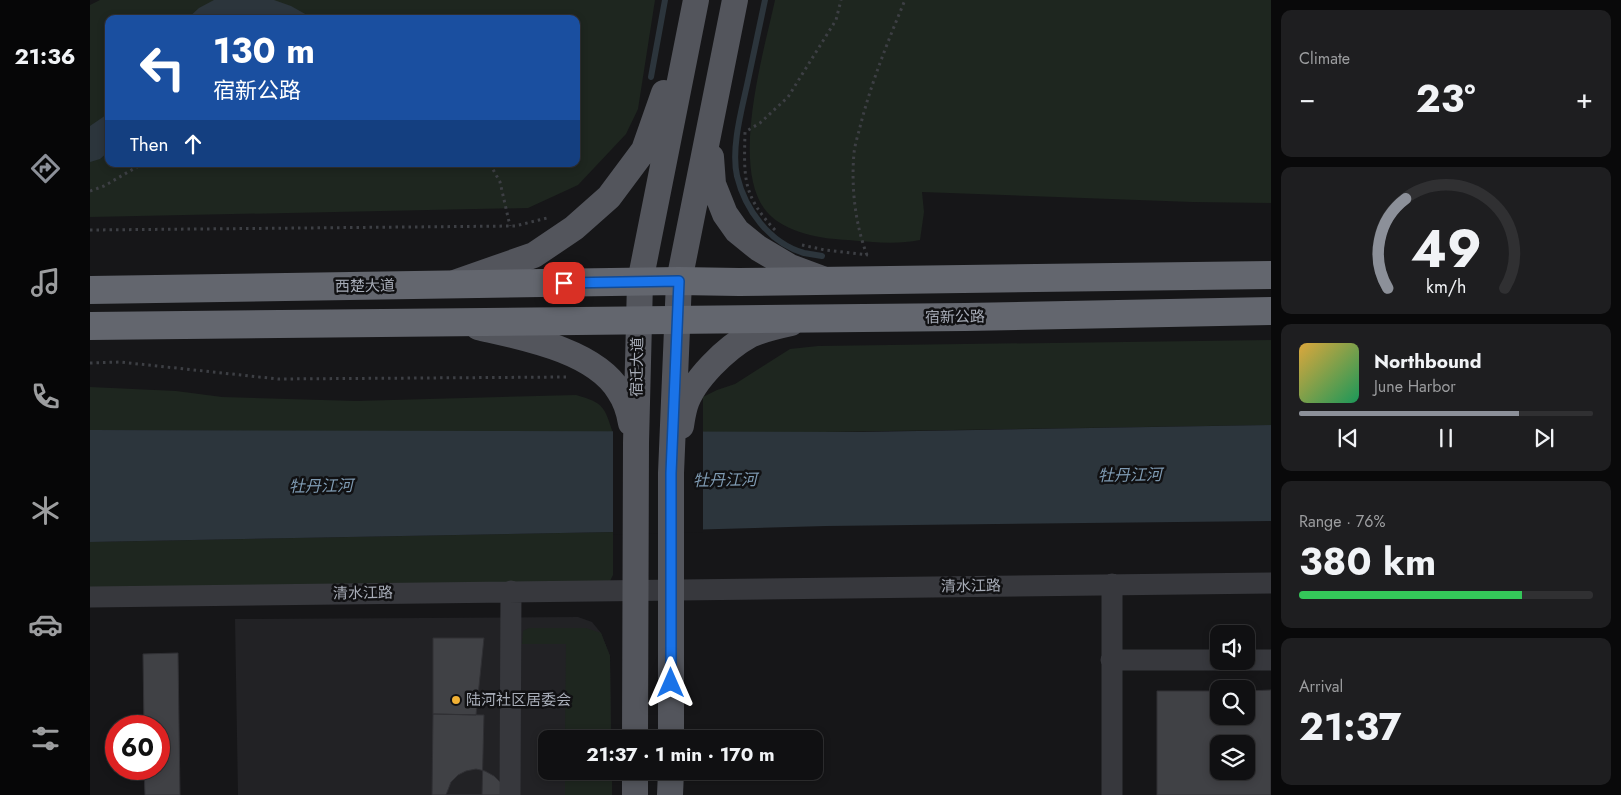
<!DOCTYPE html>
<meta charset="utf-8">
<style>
body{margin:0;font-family:Jost,"Noto Sans SC",sans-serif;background:#1e1e20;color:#f1f3f6;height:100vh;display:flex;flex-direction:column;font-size:19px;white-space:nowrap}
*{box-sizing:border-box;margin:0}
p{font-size:16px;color:#9c9d9f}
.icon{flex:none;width:28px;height:28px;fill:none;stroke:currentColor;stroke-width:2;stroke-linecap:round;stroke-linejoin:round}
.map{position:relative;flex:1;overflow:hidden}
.panel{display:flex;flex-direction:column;gap:10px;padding:10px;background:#09090a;width:350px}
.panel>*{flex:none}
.hud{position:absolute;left:15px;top:15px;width:475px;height:152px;border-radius:10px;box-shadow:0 2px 8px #0003,0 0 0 1px #303032;background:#1a4fa0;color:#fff;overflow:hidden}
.fabs{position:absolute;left:1120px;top:625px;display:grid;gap:10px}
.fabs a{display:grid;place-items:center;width:45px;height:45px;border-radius:10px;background:#101012;box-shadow:0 2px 8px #0003,0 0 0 1px #303032;font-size:25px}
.speed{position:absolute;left:15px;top:715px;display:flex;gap:10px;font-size:25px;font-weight:700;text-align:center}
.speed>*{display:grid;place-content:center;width:65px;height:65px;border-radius:50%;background:#101012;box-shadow:0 2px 8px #0003,0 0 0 1px #303032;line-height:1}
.speed .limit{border:8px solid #d22;background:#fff;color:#111}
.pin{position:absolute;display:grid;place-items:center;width:42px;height:42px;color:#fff;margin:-21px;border-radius:10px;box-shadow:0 2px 8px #0006}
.me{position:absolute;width:55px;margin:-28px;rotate:0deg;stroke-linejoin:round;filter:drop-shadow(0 0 4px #0008)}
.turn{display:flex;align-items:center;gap:18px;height:105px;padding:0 25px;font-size:22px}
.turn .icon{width:65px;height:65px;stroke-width:2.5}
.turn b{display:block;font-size:35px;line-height:42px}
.then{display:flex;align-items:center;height:48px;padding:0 25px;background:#0003;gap:10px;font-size:19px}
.big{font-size:38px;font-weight:700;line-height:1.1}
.panel .tile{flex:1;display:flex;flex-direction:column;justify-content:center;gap:8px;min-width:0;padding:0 18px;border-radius:10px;background:#1e1e20}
.panel .dial{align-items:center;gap:0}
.dial svg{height:130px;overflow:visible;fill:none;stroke:#303032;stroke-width:7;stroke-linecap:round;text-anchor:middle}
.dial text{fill:#f1f3f6;stroke:none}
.song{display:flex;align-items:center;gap:15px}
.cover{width:60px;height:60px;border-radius:8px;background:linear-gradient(135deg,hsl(40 70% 55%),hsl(150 70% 35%))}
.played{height:5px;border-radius:2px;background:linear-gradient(90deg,#8c9099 75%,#303032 75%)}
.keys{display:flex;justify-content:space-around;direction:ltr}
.heat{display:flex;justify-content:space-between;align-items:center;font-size:28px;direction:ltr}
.charge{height:8px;border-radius:4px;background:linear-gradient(90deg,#34c759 76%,#303032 0)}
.trip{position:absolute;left:448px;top:730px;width:285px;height:50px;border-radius:10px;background:#101012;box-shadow:0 2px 8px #0003,0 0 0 1px #303032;font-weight:700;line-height:50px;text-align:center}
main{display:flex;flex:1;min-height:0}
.menu{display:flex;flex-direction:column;width:90px;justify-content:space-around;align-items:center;background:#060607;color:#9c9d9f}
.menu .icon{width:35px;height:35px}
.menu .on{color:#8c9099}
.menu b{font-size:22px;color:#f1f3f6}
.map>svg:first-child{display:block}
</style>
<main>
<nav class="menu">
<b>21:36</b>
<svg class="icon on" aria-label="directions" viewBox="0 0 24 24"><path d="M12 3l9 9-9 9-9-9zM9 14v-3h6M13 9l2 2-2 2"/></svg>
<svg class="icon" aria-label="music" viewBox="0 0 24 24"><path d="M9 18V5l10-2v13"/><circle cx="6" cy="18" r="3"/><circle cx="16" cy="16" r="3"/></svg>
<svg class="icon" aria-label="phone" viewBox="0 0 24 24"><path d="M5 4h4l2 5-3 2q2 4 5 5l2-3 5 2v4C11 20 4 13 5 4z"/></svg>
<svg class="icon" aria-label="climate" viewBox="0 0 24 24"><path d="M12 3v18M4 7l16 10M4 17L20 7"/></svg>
<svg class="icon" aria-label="car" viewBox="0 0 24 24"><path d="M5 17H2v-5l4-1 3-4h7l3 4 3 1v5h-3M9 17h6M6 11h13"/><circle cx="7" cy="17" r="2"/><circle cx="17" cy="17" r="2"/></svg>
<svg class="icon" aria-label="filters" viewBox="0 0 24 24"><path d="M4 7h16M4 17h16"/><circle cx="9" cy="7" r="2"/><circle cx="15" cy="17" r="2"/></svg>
</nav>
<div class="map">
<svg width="1181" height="795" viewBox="0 0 1181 795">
<rect width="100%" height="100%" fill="#161618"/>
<path fill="#222225" d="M488,617L502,622L511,633L520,656L521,739H456V771H522V795H148L145,619Z"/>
<path fill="#1e261f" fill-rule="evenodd" d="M10,0H565L548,109L536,134L488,185L438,208L0,217V5ZM19,19H486V164H19Z
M685,0H1181V203L1102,202L832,192L834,212L830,240C806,245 782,242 758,240C732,239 695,233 677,212C639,168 674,52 685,0Z
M1181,340V425L613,434V397L627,390L645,384L700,349L728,346Z
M0,387L86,391L132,397L266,401L486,395C514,403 514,406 523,433L0,430Z
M523,532V575L519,583L0,591V542Z
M439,628H496L511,633L520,656L521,739H475L476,644H432L433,631Z
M475,771H522V795H475Z"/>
<path fill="#2c353c" d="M124,0H184L201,6L224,19H97L109,8Z
M19,113V151L10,159L0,162V126Z
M1181,425V521L736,526L523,532L0,542V430L771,432Z"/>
<path fill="#161618" d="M523,429H613V532L523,535Z"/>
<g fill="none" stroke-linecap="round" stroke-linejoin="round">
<path stroke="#2c353c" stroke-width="6" d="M675,0C669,28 663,57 657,85C651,112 641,149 647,176C655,209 679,243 714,253C720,254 726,255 732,256
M561,77L575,0"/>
</g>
<path fill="#404145" stroke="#303034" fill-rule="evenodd" d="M343,638H394L386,715L343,714Z
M88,653L90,795H55L54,769H69V726H54L53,654Z
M1181,690V795H1067V691H1129V716H1156V691ZM1129,744H1156V771H1129Z
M343,714L394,715L392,795H342Z
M386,769L395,771L404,776L411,783L415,795H356L361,782L368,775L376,771Z"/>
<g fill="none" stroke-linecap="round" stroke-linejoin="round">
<path stroke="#3d3f44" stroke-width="3" stroke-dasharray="2.5 4" stroke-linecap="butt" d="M400,164L410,182L420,226
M0,191L14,186L52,164
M0,230L425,226L457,218
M685,230C652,195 654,177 655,132L670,123L698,97L746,20L751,0
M712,245L735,250L778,255
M777,255C765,224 761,186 764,153C765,144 768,135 770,127C781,83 798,41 815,0
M0,363L30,362L188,379L476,377"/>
<path stroke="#37383d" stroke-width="21" d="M0,597L1181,583
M1021,660H1129
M1156,660H1181
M420,795L421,591
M1022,795V584"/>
<path stroke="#53555c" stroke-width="26" d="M621,157L623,184L635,214L647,231L668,248L700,267L735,280
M367,282L444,255L484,228L519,197L554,150L574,93
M388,327C431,337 504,350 529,391C536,401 539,411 541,423
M591,426C592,419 593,413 595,406C603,380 636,348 660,335C673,329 687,326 701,323
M545,739L546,443L550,282L606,0
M581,739V473L589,281L645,0
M545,771V795
M580,795L581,771"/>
<path stroke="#63666e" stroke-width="28" d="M0,290L589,281L649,282L1181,275
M0,326L875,317L1181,311"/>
</g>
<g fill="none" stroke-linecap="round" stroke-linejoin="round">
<g stroke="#114b97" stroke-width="12">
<path id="route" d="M474,283L589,281L581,473V683"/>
</g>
<use href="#route" stroke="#1a73e8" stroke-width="9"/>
</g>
<circle fill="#f2b134" stroke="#111113" stroke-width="2" cx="366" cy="700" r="5"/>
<g text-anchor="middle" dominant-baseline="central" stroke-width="5" stroke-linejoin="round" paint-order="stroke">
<g font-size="15" fill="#a8adb8" stroke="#111113">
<text transform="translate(275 286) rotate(-1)">西楚大道</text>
<text transform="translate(865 317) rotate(-1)">宿新公路</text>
<text transform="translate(547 367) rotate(-89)">宿迁大道</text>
<text transform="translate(881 586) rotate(-1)">清水江路</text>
<text transform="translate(273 593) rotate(-1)">清水江路</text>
</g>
<g font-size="15" fill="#a8adb8" stroke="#111113" text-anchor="start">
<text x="376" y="700">陆河社区居委会</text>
</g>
<g font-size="16" font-style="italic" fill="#7f9bb3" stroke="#111113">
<text transform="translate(1040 475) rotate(-1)">牡丹江河</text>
<text transform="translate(635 480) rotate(-1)">牡丹江河</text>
<text transform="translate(231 486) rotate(-1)">牡丹江河</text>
</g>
</g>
</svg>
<div class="fabs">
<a><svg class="icon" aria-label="sound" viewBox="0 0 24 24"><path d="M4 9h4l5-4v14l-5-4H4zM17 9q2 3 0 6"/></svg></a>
<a><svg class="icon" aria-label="search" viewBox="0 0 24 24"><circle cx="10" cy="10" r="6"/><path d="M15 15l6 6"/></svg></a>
<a><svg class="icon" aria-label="layers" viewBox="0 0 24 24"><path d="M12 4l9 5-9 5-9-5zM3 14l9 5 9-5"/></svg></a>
</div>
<div class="speed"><div class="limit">60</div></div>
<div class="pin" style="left:474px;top:283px;background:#d93025"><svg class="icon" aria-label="arrive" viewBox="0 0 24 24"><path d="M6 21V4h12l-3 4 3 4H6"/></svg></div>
<svg class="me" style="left:581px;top:683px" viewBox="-20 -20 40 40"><path d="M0-17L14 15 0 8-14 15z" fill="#1a73e8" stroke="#fff" stroke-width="4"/></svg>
<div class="trip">21:37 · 1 min · 170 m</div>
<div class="hud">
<div class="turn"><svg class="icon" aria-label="left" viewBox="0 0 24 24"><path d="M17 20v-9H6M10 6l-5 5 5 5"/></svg><div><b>130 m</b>宿新公路</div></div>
<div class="then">Then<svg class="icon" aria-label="ahead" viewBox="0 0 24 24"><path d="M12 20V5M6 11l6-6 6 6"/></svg></div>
</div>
</div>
<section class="panel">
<div class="tile"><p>Climate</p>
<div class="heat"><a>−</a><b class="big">23°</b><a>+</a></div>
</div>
<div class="tile dial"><svg viewBox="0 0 100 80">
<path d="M14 69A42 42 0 1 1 86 69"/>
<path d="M14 69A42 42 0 0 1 25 14" stroke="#8c9099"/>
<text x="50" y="56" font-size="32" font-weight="700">49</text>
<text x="50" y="72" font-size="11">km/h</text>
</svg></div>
<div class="tile">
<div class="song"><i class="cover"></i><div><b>Northbound</b><p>June Harbor</p></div></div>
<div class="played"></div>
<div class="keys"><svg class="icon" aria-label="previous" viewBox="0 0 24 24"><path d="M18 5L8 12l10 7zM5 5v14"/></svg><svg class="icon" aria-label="pause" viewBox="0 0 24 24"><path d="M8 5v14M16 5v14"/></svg><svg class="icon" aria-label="next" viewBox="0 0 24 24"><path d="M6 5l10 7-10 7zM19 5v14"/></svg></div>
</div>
<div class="tile"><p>Range · 76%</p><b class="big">380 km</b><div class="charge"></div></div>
<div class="tile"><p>Arrival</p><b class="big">21:37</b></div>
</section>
</main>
